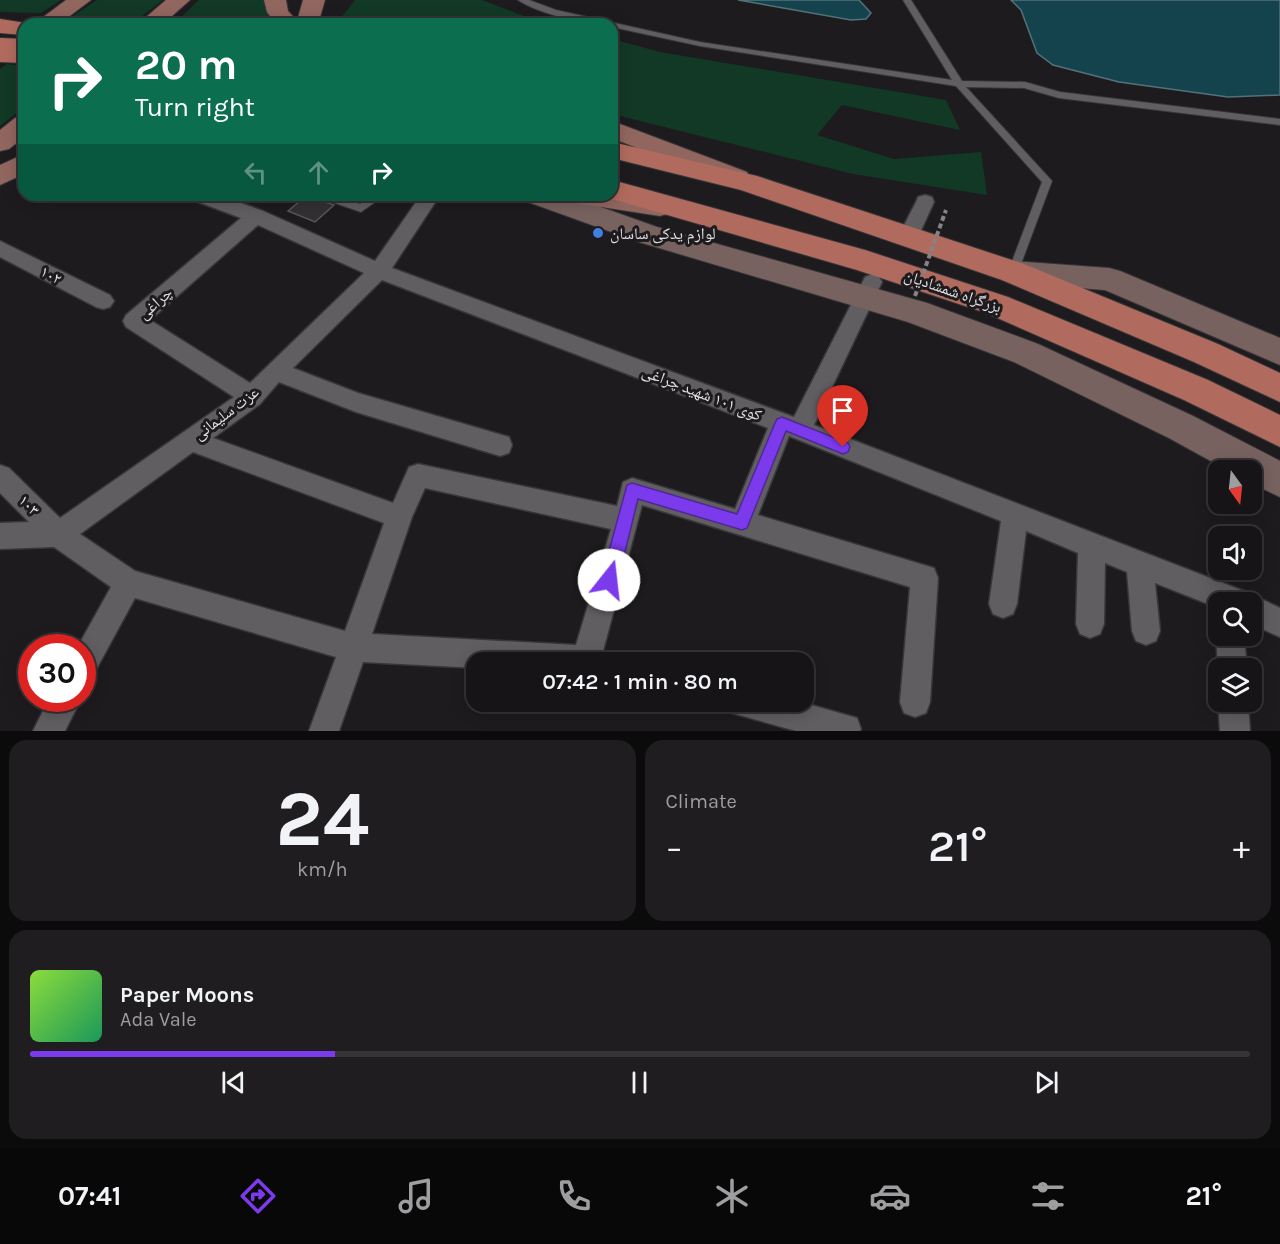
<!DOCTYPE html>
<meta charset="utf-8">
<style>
body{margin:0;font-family:Karla,"Noto Naskh Arabic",sans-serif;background:#1f1d1f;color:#f1f3f6;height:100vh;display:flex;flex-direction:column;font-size:22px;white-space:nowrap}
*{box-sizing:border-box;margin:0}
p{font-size:20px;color:#9e9ea1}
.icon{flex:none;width:33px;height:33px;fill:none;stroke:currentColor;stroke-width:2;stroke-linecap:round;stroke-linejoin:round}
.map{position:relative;height:731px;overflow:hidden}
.details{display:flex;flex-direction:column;gap:9px;padding:9px;background:#0c0b0c;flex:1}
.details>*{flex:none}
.hud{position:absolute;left:18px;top:18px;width:600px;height:183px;border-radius:18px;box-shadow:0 3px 15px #0003,0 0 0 2px #353335;background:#0b6e4f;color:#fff;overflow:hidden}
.needle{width:39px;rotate:165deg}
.fabs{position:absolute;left:1208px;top:460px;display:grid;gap:12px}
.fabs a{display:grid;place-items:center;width:54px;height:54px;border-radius:12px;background:#161416;box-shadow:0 3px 15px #0003,0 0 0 2px #353335;font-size:30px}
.speed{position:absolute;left:18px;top:634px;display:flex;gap:12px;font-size:30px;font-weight:700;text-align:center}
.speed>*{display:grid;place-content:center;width:78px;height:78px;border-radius:50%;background:#161416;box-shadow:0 3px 15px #0003,0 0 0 2px #353335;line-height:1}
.speed .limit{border:9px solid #d22;background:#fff;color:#111}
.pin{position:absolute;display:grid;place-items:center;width:51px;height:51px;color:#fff;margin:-62px -26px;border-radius:50% 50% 50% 0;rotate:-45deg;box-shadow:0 0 6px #0007}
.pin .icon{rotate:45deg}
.me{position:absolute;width:66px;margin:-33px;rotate:16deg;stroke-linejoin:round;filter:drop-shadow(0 0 4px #0008)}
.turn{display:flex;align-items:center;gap:21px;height:126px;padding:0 18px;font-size:27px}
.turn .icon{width:78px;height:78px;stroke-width:2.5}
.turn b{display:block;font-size:42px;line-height:51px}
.lanes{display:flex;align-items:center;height:57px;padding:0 18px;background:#0003;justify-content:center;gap:30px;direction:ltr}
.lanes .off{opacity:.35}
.big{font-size:45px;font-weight:600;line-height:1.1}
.details .card{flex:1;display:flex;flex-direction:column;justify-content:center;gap:9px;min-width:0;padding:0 21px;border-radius:18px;background:#1f1d1f}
.details .dial{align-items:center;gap:0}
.dial b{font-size:78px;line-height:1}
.song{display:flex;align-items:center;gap:18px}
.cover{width:72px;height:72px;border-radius:9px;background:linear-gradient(135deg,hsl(90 70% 55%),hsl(150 70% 35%))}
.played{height:6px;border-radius:3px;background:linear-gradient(90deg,#7c3aed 25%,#353335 25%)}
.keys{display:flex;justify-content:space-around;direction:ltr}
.heat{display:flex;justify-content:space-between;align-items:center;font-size:33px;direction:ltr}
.details .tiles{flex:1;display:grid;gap:9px;grid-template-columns:1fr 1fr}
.card:last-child{grid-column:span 2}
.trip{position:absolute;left:466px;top:652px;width:348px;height:60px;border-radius:18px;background:#161416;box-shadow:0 3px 15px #0003,0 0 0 2px #353335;font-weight:600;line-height:60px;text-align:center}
.menu{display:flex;height:96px;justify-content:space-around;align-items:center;background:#090809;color:#9e9ea1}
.menu .icon{width:42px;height:42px}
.menu .current{color:#7c3aed}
.menu b{font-size:27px;color:#f1f3f6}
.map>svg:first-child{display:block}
</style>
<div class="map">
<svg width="1280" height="731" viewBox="0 0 1280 731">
<rect width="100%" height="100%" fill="#1d1b1e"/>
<path fill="#123926" d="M0,0H61L41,13L0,12Z
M97,0H163L133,23L73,16Z
M199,0H265L269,15L276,24H174Z
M355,0H482L524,16L554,24H336Z
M612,39L660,52L946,100L960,130L842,105L817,135L894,159L981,152L987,195L853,174L612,114Z
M7,64L24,66V107L0,126V69Z"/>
<path fill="#14434d" stroke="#52727a" stroke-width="1.5" d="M738,0H859L871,13L866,19L851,20Z
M1011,0H1280V95L1228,97L1119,82L1053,65L1037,53L1021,10Z"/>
<path fill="#323033" stroke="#59575a" stroke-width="1.5" d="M307,195H314L316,199L334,205L315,222L288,211Z"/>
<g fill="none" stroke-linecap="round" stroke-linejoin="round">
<g stroke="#373638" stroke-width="2">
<path id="lane" d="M518,0H529L556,10L700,42L952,80L903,0H911L962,81L1025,82L1060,92L1280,119V125L1059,98L1024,88L966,87L1052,181L1018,272L1013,276L1008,272L1042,182L956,86L700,46L612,27V24C586,24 540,15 518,0Z
M316,195H332L360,204L373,195H385L361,212L317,197Z"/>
</g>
<g stroke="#373638" stroke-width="3">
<path id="street" d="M191,195H219L263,211L375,261L421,195H440L392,268L794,417L865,277L872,274L879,277L882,282L814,425L1249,593L1280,608V637L1251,624V603H1218V608L1155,583L1160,631L1156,641L1146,645L1136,641L1132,631L1127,572L1105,563L1104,624L1100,634L1090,638L1080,634L1076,624L1078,553L1026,531L1017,604L1013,614L1003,618L993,614L989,604L1001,521L789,436L758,515L934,568L938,578L930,702L926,713L915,717L904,713L900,702L910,587L642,505L603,651L606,653L611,663H477V668L363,662L339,731H309L336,657L135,598L92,677L82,681V648H77L111,587L54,547L0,549V523L29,522L0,493V465L9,468L60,518L234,397L126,327L123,321L126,315L241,218L193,200ZM258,225L364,273L250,383L150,320ZM382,280L768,428L735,509L632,478L623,482L617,506L418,464L409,467L393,503L213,438L260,404L279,382L356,412L500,456L509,453L512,445L509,437L358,393L293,368ZM193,452L384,523L345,631L135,571L80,534ZM425,488L611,529L576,645L372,634L412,517Z
M925,195L932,197L934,202L918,237L915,242L908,244L901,242L898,237L916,202L918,197Z
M0,241L110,295L114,301L110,307L103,309L96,307L0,257Z
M1218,631V636H1244L1247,669L1218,670L1216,636Z
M49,699H81L65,731H33Z
M728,702H801L857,718L861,729L860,731H796L732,713Z
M1218,702H1248L1250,731H1220Z"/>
</g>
<g stroke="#373638" stroke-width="2">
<path id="secondary" d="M524,195H567L657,227L927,303L1038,344L1193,416L1280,461V497L1251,483V471H1229L1169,438L1014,362L908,322L639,242L528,202Z
M1013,261L1109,268L1120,271L1280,338V365L1105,290L1013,283L1002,280L998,272L1002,264Z"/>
</g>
<g stroke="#373638" stroke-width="2">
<path id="primary" d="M66,0H91L59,24H34Z
M166,0H190L163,24H138Z
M264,0H286L288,11L297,21L303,0H325L318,24H276L267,12Z
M24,116V137L9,149L0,151V130L15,118Z
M612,121L747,172L750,178L747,184L737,187L727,184L612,138Z
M24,154V174L0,185V165Z
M612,190L670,199L674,206L670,213L660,216L582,204L572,202L568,195H612Z"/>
</g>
<g stroke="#373638" stroke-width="2">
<path id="highway" d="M0,19L32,24H24V35L0,33Z
M612,142L757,176L1024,264L1218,344L1280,373V402L1194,362L1002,280L741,190L612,158Z
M612,180L865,250L1008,297L1208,380L1280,415V447L1184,400L986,313L857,270L602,196L612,195Z"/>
</g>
<use href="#lane" fill="#605e61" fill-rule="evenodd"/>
<use href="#street" fill="#605e61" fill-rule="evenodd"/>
<use href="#secondary" fill="#786260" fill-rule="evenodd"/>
<use href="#primary" fill="#91665f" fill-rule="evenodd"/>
<use href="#highway" fill="#b16b5e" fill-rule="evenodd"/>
<g stroke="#373638" stroke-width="26" stroke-linecap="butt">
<path id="highway-bridge" d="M0,50L24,51"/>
</g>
<path stroke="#858385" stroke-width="4" stroke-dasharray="5 3" stroke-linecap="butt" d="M915,296L946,210"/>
<use href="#highway-bridge" stroke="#b16b5e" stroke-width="24"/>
</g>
<path fill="#7c3aed" stroke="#51269a" stroke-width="1.5" d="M782,417L848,443L850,447L848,452L843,454L786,431L747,528L742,530L638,499L618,580L615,586L609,588L604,586L601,580L627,485L632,483L737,514L775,423L777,419Z"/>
<circle fill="#3f7fe0" stroke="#1d1b1e" stroke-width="2" cx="598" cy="233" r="6"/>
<g text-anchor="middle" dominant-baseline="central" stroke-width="6" stroke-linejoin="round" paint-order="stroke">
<g font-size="16" fill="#e3e1e3" stroke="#1d1b1e" text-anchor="start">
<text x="610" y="233">لوازم یدکی ساسان</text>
</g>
<g font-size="16" fill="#e3e1e3" stroke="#1d1b1e">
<text transform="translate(51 275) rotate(28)">۱۰۲</text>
<text transform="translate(953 291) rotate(19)">بزرگراه شمشادیان</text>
<text transform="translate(155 303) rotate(-41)">چراغی</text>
<text transform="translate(702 393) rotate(21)">کوی ۱۰۱ شهید چراغی</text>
<text transform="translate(226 413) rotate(-37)">عزت سلیمانی</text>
<text transform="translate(29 505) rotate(45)">۱۰۳</text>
</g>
</g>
</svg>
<div class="fabs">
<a><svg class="needle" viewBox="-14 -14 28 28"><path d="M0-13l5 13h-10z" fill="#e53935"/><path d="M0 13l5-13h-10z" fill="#9e9ea1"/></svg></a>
<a><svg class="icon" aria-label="sound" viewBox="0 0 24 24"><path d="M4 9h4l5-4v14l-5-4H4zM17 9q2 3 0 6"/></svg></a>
<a><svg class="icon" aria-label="search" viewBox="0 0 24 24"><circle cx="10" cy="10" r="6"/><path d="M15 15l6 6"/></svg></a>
<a><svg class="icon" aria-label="layers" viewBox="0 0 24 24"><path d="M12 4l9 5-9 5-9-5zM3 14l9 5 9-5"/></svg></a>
</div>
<div class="speed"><div class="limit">30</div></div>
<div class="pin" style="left:843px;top:447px;background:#d93025"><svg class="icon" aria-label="arrive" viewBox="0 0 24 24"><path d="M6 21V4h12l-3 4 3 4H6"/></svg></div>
<svg class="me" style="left:609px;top:580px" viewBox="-20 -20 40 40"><circle r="19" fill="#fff"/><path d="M0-13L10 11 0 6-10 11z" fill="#7c3aed"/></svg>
<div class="trip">07:42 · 1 min · 80 m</div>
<div class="hud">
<div class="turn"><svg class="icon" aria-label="right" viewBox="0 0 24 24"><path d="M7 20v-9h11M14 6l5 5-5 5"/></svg><div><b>20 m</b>Turn right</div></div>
<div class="lanes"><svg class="icon off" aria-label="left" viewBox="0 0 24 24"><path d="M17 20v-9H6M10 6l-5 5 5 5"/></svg><svg class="icon off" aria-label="ahead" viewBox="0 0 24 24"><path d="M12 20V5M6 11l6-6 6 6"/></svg><svg class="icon" aria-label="right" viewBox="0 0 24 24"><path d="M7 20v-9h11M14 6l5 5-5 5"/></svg></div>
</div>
</div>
<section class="details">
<div class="tiles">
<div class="card dial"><b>24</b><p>km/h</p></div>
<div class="card"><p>Climate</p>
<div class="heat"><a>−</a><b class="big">21°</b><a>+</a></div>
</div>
<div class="card">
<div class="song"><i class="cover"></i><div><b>Paper Moons</b><p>Ada Vale</p></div></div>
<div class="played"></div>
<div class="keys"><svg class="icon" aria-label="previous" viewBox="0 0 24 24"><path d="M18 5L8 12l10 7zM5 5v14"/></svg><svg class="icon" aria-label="pause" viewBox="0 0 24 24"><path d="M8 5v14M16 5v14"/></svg><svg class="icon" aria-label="next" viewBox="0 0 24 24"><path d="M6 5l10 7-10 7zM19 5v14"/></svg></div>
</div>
</div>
</section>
<nav class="menu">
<b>07:41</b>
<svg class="icon current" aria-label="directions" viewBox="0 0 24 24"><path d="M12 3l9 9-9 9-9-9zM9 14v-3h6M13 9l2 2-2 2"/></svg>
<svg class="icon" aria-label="music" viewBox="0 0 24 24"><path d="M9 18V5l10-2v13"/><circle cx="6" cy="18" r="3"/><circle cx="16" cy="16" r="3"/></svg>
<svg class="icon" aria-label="phone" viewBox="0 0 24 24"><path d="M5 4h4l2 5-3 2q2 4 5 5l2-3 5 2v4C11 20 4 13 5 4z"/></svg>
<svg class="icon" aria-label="climate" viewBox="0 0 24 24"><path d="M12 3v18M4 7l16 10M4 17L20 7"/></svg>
<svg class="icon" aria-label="car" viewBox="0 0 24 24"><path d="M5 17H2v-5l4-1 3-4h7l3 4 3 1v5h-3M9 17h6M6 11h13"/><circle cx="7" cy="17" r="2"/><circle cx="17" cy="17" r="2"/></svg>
<svg class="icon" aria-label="filters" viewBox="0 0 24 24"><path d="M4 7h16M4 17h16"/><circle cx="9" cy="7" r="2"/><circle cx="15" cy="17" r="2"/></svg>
<b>21°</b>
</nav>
